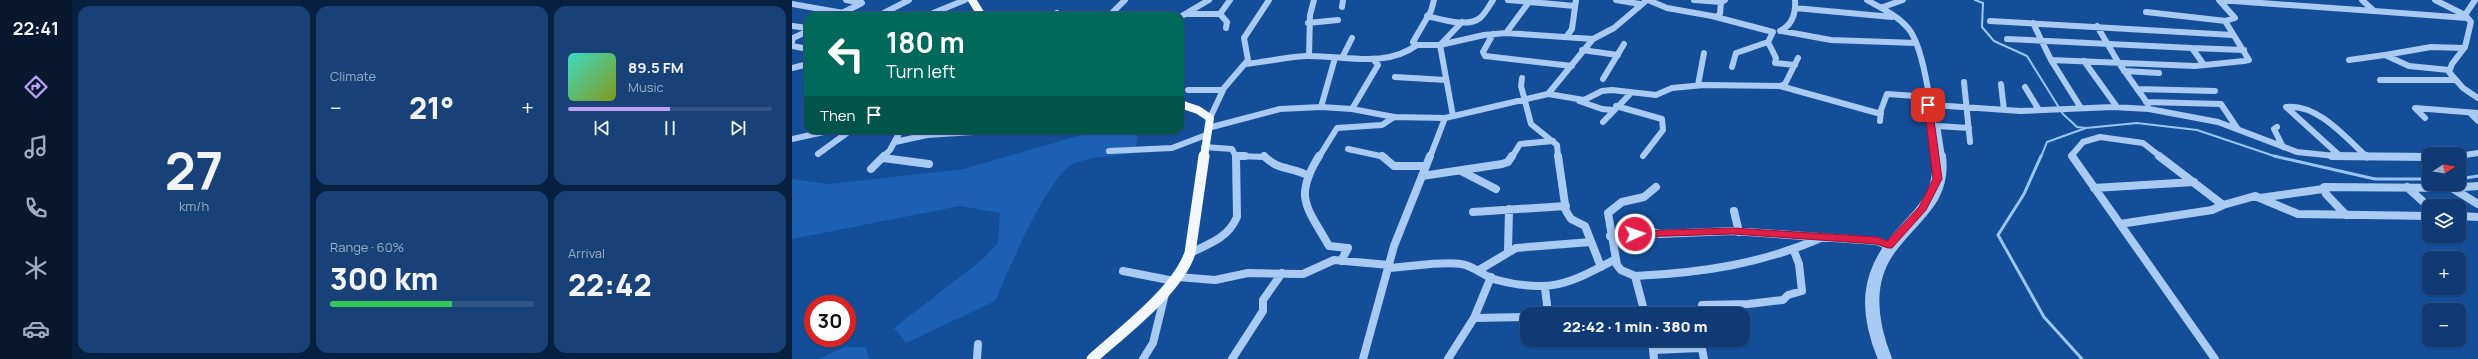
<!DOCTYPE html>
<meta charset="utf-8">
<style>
body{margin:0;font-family:Manrope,sans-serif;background:#184178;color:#f1f3f6;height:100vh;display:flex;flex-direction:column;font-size:15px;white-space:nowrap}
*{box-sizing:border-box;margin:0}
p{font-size:13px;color:#9badc4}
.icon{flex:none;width:22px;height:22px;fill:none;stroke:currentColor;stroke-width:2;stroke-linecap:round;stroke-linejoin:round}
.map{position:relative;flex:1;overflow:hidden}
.details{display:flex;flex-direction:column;gap:6px;padding:6px;background:#08203f;width:720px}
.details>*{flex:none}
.banner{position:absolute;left:12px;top:12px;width:380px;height:122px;border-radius:12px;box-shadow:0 1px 3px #0004,0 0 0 1px #2f5485;background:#00695c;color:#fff;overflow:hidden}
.needle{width:26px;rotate:78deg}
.tools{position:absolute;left:1630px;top:147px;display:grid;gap:8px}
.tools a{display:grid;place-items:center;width:44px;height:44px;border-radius:8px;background:#0f3a73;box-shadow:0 1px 3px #0004,0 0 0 1px #2f5485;font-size:20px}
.speed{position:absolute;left:12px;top:295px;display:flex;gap:8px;font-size:20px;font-weight:700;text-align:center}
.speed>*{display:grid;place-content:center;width:52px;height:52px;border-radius:50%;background:#0f3a73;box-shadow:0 1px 3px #0004,0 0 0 1px #2f5485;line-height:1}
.speed .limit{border:6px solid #d22;background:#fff;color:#111}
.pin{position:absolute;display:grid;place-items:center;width:34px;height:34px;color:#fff;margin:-17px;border-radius:8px;box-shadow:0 2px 6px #0006}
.me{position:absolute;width:44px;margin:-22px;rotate:87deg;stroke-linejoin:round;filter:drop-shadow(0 0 3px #0008)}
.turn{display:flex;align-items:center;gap:14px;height:84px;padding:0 16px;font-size:18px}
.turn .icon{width:52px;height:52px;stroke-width:2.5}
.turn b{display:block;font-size:28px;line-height:34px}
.then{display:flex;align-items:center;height:38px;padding:0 16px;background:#0003;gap:8px;font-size:15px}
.big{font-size:30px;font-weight:800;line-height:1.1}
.details .tile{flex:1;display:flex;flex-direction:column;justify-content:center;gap:6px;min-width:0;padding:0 14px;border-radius:12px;background:#184178}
.details .dial{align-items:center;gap:0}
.dial b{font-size:52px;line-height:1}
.song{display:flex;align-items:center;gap:12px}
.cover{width:48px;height:48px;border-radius:6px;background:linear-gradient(135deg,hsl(170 70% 55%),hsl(70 70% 35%))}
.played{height:4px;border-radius:2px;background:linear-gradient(90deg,#bca0f2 50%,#2f5485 50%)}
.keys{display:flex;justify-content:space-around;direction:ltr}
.heat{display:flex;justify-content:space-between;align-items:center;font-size:22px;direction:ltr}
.charge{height:6px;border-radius:3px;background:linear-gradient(90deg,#34c759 60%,#2f5485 0)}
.details .tiles{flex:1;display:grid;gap:6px;grid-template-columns:repeat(3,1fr)}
.tile:first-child{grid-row:span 2}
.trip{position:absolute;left:728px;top:307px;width:230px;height:40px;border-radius:12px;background:#0f3a73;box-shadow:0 1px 3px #0004,0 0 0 1px #2f5485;font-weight:800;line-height:40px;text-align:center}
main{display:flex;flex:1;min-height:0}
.dock{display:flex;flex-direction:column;width:72px;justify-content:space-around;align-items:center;background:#06172e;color:#9badc4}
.dock .icon{width:28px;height:28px}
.dock .current{color:#bca0f2}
.dock b{font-size:18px;color:#f1f3f6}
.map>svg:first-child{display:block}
</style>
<main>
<nav class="dock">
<b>22:41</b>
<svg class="icon current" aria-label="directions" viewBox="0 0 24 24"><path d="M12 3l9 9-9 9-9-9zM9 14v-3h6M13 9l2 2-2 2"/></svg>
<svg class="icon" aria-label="music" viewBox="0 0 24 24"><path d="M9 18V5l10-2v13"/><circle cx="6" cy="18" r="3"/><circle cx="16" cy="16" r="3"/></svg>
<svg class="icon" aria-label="phone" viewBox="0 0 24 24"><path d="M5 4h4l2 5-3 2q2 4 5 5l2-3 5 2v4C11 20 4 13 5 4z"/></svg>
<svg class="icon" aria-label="climate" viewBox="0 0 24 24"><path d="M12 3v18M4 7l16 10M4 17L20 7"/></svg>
<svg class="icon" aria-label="car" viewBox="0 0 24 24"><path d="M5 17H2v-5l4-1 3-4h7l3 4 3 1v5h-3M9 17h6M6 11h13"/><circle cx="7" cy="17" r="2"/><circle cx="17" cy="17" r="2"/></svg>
</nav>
<section class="details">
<div class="tiles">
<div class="tile dial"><b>27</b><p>km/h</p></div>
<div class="tile"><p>Climate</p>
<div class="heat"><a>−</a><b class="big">21°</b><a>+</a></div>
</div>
<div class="tile">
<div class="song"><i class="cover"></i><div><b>89.5 FM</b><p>Music</p></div></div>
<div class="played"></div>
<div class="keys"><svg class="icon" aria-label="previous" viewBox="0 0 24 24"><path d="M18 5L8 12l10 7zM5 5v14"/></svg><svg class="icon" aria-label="pause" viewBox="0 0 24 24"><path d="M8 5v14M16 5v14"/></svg><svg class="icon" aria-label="next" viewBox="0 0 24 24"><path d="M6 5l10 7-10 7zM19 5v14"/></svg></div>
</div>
<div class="tile"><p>Range · 60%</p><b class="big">300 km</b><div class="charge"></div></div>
<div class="tile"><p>Arrival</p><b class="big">22:42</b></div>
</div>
</section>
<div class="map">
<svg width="1686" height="359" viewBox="0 0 1686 359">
<rect width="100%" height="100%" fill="#144e99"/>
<path fill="#1c60b3" d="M346,132L343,153C324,156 301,156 283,163C257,172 215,274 203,301L114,343L102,328L191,259L206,243L208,213L168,206L0,239V179L37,184L172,169L296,133Z
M53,347H74L77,359H27Z"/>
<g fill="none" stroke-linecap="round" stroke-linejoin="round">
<path stroke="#9ac5f6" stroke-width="2" d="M1183,0L1191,3L1190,27L1202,41L1235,56L1271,114L1285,127L1294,128
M1249,157L1255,142L1294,128L1345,123L1405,130L1485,157"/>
<path stroke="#9ac5f6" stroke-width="3" d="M1249,156L1232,194L1206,235L1252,317L1290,359
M1482,156L1583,179H1637
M1667,179L1686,176"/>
<path stroke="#a8caf3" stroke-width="6" d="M54,0L70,3
M642,0L639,11L621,42L625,45H648L661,116
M716,0L783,6
M824,0L848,4
M856,0L875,8L920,16L981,32L976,42L944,53L940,67
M902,0L929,2
M1075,0C1089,8 1105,15 1116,28C1134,49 1142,128 1144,157
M1643,0L1673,15
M1683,0L1673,15L1679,22L1673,47L1660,64L1657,72L1671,88L1686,98
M0,4L68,16
M550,7L551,0
M1091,7L1111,0
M1003,8L1100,17
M1582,11L1675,18
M1354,12L1434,21
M50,13L70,3
M394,14H428L435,22L434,28
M428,14L438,0
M86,16L117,0
M134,16L173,0
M177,16L187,12
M259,16L265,13
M317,16L333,0
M635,16C649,19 675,28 688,18C693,14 697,6 701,0
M388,17L417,0
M924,17L928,14L929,2L933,0
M1198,21L1441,35
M516,23L546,20
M1241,23L1259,60
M0,26L16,28
M1305,26L1326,62L1356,104
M988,31C1000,25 1004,13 1003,0
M990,31L1039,40L1124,43
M714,33L737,2
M701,34L691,52L693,56L780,66
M775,36L780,29L784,0
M1215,39L1400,48
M0,42L1,38L16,31
M976,42L984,58L983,63L1003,65
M648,45L692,35L714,33L801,39
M648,45L670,22
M0,46L16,49
M790,50L826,55
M517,56L518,15L522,0
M550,58L560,38
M1557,60L1593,55
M1292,61L1325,107
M453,64C474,62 494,57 514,56C552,55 592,69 625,45
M1412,65L1400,48L1452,50
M0,68L16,64
M1657,70L1617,66L1593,55L1639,47L1671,48
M1332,71L1367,73
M603,77L654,80
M730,78L729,86L739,124L765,145L766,157
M811,79L832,44
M1588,80H1663
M1172,82L1178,142
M1209,84L1212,110
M906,85L912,53
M988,86L1089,114
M1233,87L1247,110
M1345,89L1423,91
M396,90H431
M756,94L792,100L810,91L820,90L864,95L880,88L912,85L988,86L993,84L1006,58
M787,101L810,109L821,110
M1354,102L1429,104L1445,128
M1141,105L1229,111L1321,107L1357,109L1426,122L1505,152L1543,156L1607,157
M824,106L870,119L871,130L851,156
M529,107L543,58
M1289,108L1259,60L1403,66L1452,61L1457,60L1433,21L1443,18L1427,0L1582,11L1570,0
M560,109L586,65L581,59
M1678,113L1686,121
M418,118L432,88L456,60L452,38L477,0
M1633,118L1623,108L1686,113
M1088,121L1089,110L1095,94L1139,97
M811,122L839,93
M1145,126L1177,128
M1485,127L1482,129L1491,147
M416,128L488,109L529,107L560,109L602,117L653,118
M1146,131L1150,157
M0,139L41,130
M103,142L135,135L212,130
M412,147L440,149L444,157
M556,149L593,157
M317,151L380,148L414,135
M26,154L59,130
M445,156L473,157
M1548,156L1494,107C1525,103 1554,138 1575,157
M1667,156L1686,153
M91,157L98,150L109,130
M527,157L545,128L590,125L602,117
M638,157L653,118L756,94L801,39L822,28L855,0
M720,157L728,144L761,141
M1281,157L1280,155L1291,142L1308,137L1351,143L1369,157"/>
<path stroke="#a8caf3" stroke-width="8" d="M445,156H453
M472,156C487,171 497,166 515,175
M527,156C501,198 515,207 537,246L556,248L549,261
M590,156L602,166H634
M766,156L774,211L779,219L793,226L809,267
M1280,156L1328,224
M1540,156L1637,157
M1574,156L1575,157
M1667,156H1669
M91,158L137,164
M79,169L92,156
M669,171L704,189
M630,176L710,164L716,162L720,156
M1686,186L1660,188L1686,204
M1615,187L1637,207
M1302,188L1402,182
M1468,198L1531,189
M1431,205L1463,196L1506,214L1637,216
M942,211L947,232
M681,212L774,206
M1554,215L1534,194L1532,187L1660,188
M1667,216L1686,217
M1328,224L1423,359
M1328,224L1420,210L1431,205L1367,156
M818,236L860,232L868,234L941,231L1085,241L1099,247
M716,251L717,209
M398,253C417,244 436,238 445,217L444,156
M596,268C618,267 648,261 669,264C683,266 692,277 705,280C759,294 778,283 824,259
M687,270L724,248L799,242
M331,271L382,281
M843,276C909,273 970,264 1031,237
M386,277L423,280L456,273L511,274L542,260L597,265
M699,277L682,318L735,317
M753,288L756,313L759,314
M910,305L956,304L991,300L996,295L1010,291L1007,264L1002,251
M853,314L843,276L829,270L825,265L816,213L830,202L852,197L864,187
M860,340L862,359
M862,350L907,348L910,349L912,359
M185,359L186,344
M351,359L361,343L373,294
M440,359L471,311V300L490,273
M571,359L602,246L638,156
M656,359L682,318
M1090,359C1070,311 1071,272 1108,232C1132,205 1147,194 1144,156
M1096,359C1082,324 1075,284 1099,251C1122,218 1156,202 1150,156"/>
<path stroke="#f3f8ff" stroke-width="8" d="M180,0L190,16
M388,104L406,110L418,118L412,157"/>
<path stroke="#f3f8ff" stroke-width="11" d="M300,359C330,332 385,291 398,253L412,156"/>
</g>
<path fill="#e11d48" stroke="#92132f" d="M1136,102L1140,105L1150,179L1134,210L1100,248H1096L1084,244L941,234L843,237L838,234L843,231L941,228L1085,237L1095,241L1127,207L1141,179L1132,105Z"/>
</svg>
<div class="tools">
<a><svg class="needle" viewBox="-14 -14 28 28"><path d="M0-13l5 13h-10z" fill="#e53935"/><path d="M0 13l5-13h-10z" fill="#9badc4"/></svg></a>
<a><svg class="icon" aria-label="layers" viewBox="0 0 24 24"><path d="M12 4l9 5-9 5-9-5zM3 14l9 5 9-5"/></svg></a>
<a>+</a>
<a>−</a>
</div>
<div class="speed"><div class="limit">30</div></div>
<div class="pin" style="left:1136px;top:105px;background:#d93025"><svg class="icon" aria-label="arrive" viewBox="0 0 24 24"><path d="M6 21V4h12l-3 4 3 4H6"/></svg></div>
<svg class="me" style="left:843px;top:234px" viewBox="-20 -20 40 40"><circle r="17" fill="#e11d48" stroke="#fff" stroke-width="3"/><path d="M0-11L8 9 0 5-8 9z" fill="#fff"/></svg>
<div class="trip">22:42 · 1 min · 380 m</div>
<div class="banner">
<div class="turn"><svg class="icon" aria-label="left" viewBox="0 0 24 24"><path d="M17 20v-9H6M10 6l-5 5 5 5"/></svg><div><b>180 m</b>Turn left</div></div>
<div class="then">Then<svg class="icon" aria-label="arrive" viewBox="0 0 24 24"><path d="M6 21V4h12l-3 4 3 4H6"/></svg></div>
</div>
</div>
</main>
